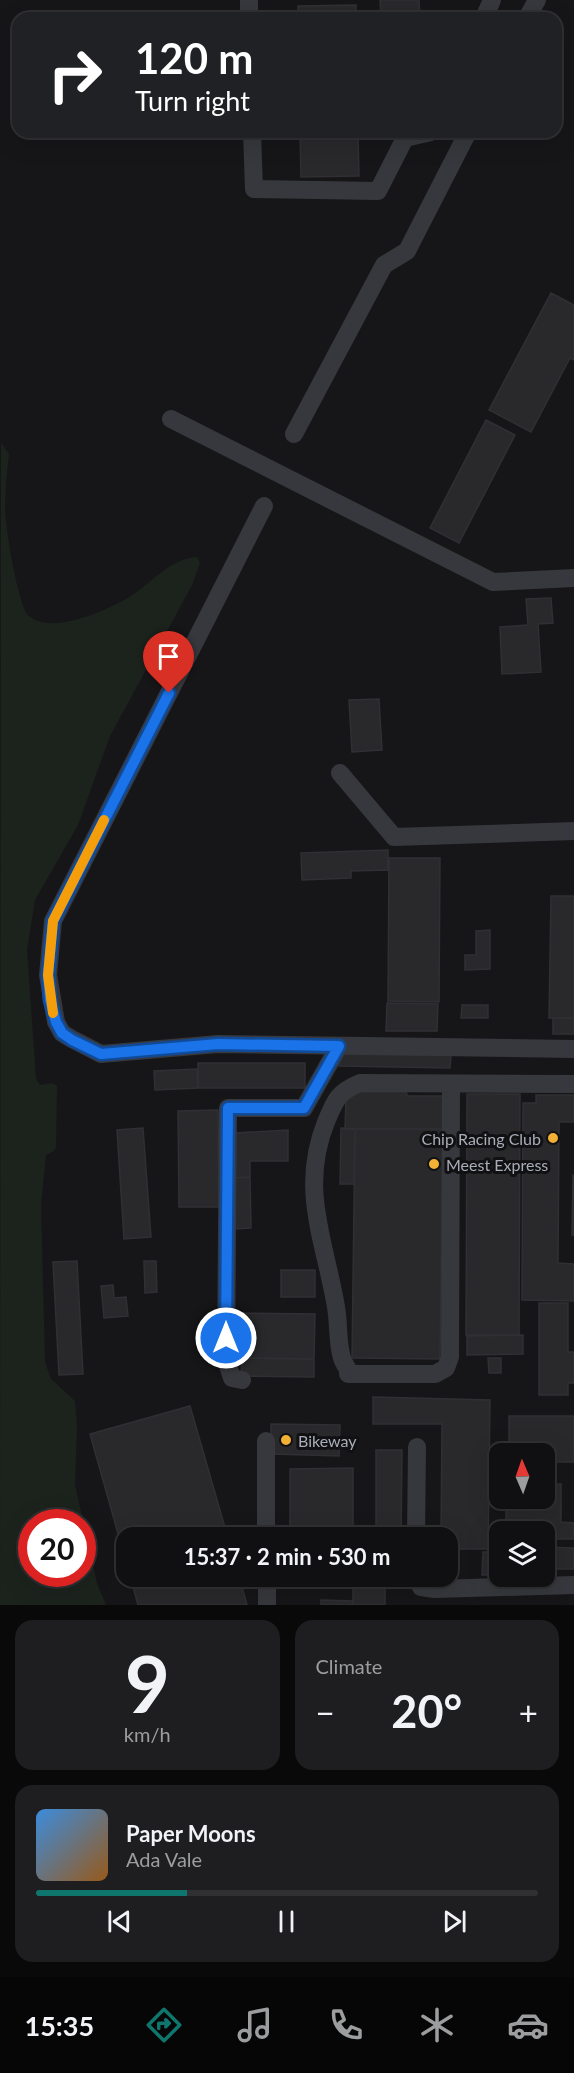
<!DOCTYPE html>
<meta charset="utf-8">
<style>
body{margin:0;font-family:Lato,sans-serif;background:#1e1e20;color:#f1f3f6;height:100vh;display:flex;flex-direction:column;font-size:22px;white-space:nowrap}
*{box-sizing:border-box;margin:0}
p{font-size:20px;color:#9c9d9f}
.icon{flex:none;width:33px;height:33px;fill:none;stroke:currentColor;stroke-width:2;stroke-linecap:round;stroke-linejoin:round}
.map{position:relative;height:1605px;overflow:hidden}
.side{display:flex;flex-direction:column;gap:15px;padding:15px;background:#09090a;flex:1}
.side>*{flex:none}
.banner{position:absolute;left:12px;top:12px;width:550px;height:126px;border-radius:18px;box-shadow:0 6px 24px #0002,0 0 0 2px #303032;background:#202124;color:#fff;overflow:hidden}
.needle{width:39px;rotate:358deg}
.controls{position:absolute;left:489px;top:1443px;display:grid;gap:12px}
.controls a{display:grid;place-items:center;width:66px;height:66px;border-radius:12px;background:#101012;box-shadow:0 6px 24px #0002,0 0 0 2px #303032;font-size:30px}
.speed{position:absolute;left:18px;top:1509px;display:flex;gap:12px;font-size:30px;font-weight:700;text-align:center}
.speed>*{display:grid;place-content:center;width:78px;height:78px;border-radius:50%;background:#101012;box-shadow:0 6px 24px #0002,0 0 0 2px #303032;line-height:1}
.speed .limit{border:9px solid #d22;background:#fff;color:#111}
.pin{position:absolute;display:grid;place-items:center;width:51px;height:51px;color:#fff;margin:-62px -26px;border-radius:50% 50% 50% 0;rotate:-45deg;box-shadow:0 0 6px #0007}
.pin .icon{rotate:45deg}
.me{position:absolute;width:66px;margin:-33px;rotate:0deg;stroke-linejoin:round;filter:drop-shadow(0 0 4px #0008)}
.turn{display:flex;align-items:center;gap:21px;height:126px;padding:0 24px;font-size:27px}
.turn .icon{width:78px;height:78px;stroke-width:2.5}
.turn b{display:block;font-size:42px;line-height:51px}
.big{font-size:45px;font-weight:700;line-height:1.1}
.side .widget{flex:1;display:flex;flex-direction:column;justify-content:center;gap:9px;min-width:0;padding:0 21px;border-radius:18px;background:#1e1e20}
.side .dial{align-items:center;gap:0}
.dial b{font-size:78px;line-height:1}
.song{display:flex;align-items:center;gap:18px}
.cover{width:72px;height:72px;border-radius:9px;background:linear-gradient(135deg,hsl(210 70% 55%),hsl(30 70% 35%))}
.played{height:6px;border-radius:3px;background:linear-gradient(90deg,#0f766e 30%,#303032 30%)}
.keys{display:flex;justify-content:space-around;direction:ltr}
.heat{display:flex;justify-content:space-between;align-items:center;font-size:33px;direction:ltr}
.side .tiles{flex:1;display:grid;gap:15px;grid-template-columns:1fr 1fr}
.widget:last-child{grid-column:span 2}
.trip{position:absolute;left:116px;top:1527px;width:342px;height:60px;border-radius:18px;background:#101012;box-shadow:0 6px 24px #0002,0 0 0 2px #303032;font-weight:700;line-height:60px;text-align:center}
.menu{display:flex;height:96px;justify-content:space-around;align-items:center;background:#060607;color:#9c9d9f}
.menu .icon{width:42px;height:42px}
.menu .active{color:#0f766e}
.menu b{font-size:27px;color:#f1f3f6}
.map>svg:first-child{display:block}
</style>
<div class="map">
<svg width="574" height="1605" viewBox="0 0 574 1605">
<rect width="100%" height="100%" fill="#161618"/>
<path fill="#1c231d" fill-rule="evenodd" d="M1,443L9,454C7,472 5,490 5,508C5,526 18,604 28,615C50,637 110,609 131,596C151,583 172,558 197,557L200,563L192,585L110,736L78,825L35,900L27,950L36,1079L40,1085L52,1083L57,1086L56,1147L54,1151L46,1155L41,1205L45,1362L51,1379L75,1401L77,1426L75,1485L97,1583L106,1605H0ZM32,1522H82V1574H32Z"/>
<path fill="#29292c" stroke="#303034" stroke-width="1.5" d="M380,0H419L420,18H381Z
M356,5V18H298V6Z
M300,132H358L359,176L301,177Z
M551,293L574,305V360L570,358L531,432L489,410Z
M486,420L515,435L459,543L430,528Z
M551,598L553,623L538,624L541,672L502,674L500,627L528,625L526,599Z
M379,699L382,750L352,752L349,700Z
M388,850V870L351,871V878L302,880L301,853Z
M389,858H440L439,1002L388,1001Z
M551,896H574V1018H549Z
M490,930V969L465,970V955H476V931Z
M387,1003L438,1004L437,1031H386Z
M462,1005H488V1018H461Z
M553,1018H574V1034H553Z
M339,1054L451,1055L450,1068L339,1066Z
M198,1063H305V1088H198Z
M197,1069L198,1088L155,1090L154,1071Z
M366,1088H406L407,1096H443V1129H345L346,1099Z
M467,1094H520L519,1335H466Z
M536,1095H574V1122H559L558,1263L574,1264V1301L522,1300L523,1103H536Z
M218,1110L219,1207H179L178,1111Z
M143,1128L151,1237L124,1239L117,1130Z
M341,1128L355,1129L354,1184H340Z
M355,1129H443L440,1359L352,1358Z
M288,1130V1161H250V1177L232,1178L234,1133Z
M573,1175H574V1235H572Z
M250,1177L251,1228L234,1229L233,1178Z
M77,1261L83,1374L59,1375L53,1262Z
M144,1261H156L157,1292L145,1293Z
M281,1270H315V1297H281Z
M113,1285L114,1298L126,1297L128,1316L104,1318L101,1286Z
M539,1303H568V1352H574V1383H568V1395H539Z
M230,1313L315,1314L314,1359L229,1358Z
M523,1335V1354L467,1355V1336Z
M242,1358L314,1359V1377L241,1376Z
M488,1358H501V1373H489Z
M373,1397L490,1400L488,1549H447V1538H441L442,1424H373Z
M190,1406L228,1538H126V1562L90,1434Z
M509,1416H574V1462H544V1454H509Z
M271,1424L340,1425L339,1456L271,1454Z
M376,1450H402L401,1538H376Z
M353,1468V1538H290V1469Z
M544,1484H561V1522L574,1523V1539H544V1532H506V1498H544Z
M544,1547L574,1548V1569H544Z
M483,1552H500V1575H482Z
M130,1576H239L247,1605H138Z
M292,1576H332V1580H292Z
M353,1576H385V1605H353Z
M321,1600L353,1601V1605H321Z"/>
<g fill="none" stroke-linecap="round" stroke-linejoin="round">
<path stroke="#37383d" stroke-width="18" d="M249,0V18
M484,18L492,0
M527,18L537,0
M252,132L254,189L378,191L405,138L431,132
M171,419L493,582L574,578
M294,434L384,265L407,251L468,132
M264,506L53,921L48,975L56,1022L62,1033L72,1039L101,1054L218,1044L574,1049
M340,773L394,837L574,831
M451,1085L450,1357L446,1368L435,1374H348C349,1367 343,1364 342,1358C337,1342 339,1323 336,1307C325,1241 299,1189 326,1122C335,1100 338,1092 360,1083L574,1084
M242,1380L232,1378L226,1360L228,1108H304L339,1046
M266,1441V1538
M416,1538L417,1447
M267,1576V1605
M416,1576L421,1587L435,1589L574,1585"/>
</g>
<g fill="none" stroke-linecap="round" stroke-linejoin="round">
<g stroke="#114b97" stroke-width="15">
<path id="route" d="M169,693L53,921L48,975L50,1000L56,1022L62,1033L72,1040L101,1054L218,1044L339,1046L304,1108H228L226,1338"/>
</g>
<use href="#route" stroke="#1a73e8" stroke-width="10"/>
<path stroke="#f59e0b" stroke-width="10" d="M53,1013L48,975L53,921L104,820"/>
</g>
<g fill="#f2b134" stroke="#111113" stroke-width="2">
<circle cx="553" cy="1138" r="6"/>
<circle cx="434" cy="1164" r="6"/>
<circle cx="286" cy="1440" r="6"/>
</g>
<g text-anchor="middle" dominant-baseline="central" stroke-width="6" stroke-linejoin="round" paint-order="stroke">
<g font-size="16" fill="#a8adb8" stroke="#111113" text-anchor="start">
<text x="541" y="1138" text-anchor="end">Chip Racing Club</text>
<text x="446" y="1164">Meest Express</text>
<text x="298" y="1440">Bikeway</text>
</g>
</g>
</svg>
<div class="controls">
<a><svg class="needle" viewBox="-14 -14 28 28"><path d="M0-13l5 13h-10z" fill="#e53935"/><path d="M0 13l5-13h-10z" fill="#9c9d9f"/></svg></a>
<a><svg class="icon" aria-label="layers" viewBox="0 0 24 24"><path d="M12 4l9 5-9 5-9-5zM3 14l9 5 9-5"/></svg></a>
</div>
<div class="speed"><div class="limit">20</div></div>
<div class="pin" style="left:169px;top:693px;background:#d93025"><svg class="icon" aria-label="arrive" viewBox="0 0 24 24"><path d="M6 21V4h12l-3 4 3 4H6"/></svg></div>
<svg class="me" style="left:226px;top:1338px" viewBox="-20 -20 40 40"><circle r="17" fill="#1a73e8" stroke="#fff" stroke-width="3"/><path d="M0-11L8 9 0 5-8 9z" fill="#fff"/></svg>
<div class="trip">15:37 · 2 min · 530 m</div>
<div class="banner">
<div class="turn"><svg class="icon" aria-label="right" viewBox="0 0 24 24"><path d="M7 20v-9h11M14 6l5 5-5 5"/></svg><div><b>120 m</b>Turn right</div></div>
</div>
</div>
<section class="side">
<div class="tiles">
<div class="widget dial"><b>9</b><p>km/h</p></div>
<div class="widget"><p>Climate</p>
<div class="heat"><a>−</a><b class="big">20°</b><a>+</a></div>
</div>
<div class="widget">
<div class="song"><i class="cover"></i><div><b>Paper Moons</b><p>Ada Vale</p></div></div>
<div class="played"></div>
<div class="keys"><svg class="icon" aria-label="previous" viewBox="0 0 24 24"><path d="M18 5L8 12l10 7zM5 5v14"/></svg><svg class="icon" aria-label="pause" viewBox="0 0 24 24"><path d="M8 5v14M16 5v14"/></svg><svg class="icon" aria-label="next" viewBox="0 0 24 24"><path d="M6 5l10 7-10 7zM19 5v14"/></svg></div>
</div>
</div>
</section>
<nav class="menu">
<b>15:35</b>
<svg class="icon active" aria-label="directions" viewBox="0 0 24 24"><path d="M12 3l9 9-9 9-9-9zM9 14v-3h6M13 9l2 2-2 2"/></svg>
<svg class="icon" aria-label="music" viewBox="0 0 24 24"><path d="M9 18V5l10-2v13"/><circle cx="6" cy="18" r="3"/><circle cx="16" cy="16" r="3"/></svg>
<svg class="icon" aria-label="phone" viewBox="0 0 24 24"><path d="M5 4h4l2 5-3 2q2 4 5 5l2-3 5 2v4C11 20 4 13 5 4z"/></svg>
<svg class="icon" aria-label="climate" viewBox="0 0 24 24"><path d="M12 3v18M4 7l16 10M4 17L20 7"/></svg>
<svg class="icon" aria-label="car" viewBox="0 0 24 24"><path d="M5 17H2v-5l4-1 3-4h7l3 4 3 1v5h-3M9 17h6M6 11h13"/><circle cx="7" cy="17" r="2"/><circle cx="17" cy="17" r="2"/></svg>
</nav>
